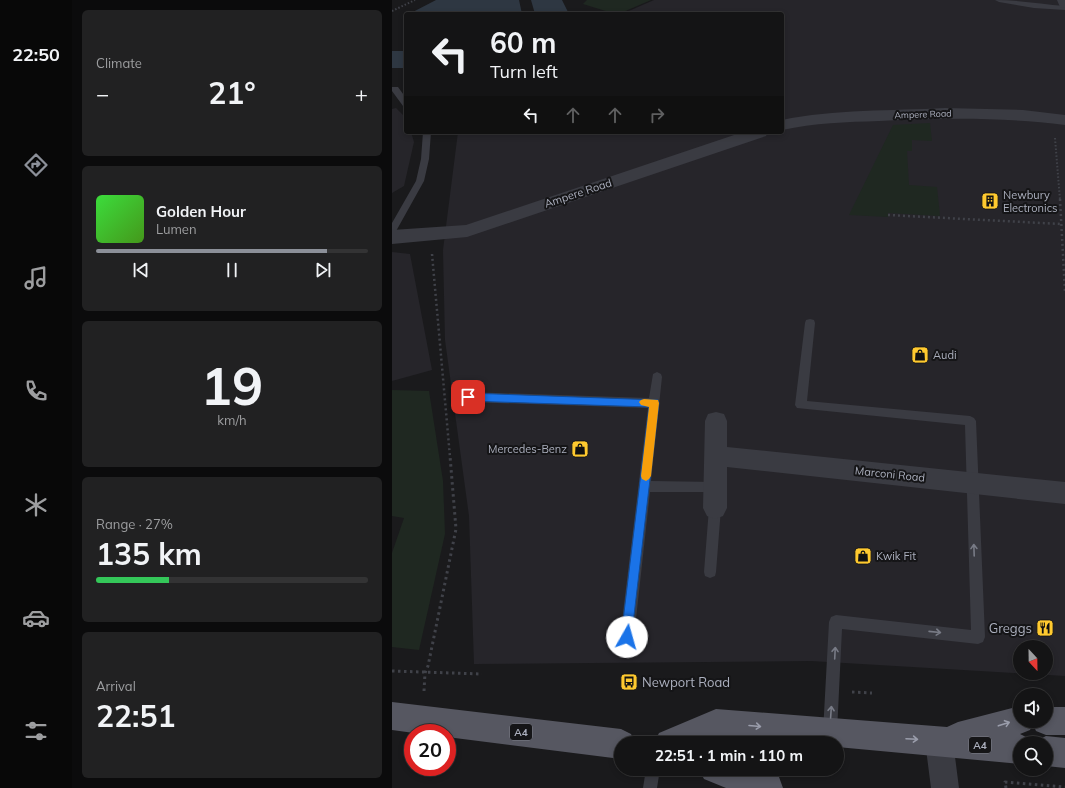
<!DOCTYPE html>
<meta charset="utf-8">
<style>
body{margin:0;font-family:Mulish,sans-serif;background:#212122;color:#f1f3f6;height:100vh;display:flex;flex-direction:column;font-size:15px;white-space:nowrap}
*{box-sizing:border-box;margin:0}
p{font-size:13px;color:#9d9ea0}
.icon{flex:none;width:22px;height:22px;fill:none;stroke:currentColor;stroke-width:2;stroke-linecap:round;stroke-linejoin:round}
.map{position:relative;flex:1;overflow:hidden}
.panel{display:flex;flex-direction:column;gap:10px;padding:10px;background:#0b0b0c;width:320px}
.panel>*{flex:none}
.banner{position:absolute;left:12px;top:12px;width:380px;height:122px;border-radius:4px;box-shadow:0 2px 6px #0003,0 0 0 1px #333334;background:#141415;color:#f1f3f6;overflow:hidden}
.needle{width:26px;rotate:158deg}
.fabs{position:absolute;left:621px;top:640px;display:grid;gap:8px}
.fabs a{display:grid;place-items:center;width:40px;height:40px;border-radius:50%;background:#141415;box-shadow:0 2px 6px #0003,0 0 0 1px #333334;font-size:20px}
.speed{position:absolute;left:12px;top:724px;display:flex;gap:8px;font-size:20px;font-weight:700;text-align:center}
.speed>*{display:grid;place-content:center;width:52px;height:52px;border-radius:50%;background:#141415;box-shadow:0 2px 6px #0003,0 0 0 1px #333334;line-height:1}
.speed .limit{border:6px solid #d22;background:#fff;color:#111}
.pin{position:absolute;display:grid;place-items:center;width:34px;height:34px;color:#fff;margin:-17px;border-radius:8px;box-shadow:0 2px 6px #0006}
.me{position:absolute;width:44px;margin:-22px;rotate:7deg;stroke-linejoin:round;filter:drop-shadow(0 0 3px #0008)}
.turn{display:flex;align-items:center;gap:14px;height:84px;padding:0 20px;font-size:18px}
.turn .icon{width:52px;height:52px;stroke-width:2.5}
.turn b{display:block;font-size:28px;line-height:34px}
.lanes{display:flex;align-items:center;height:38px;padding:0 20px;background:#0003;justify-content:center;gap:20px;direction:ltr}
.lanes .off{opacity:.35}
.big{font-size:30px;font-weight:700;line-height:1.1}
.panel .tile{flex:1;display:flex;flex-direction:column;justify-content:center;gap:6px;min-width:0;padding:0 14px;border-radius:6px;background:#212122}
.panel .dial{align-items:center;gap:0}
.dial b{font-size:52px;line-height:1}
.song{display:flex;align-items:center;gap:12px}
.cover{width:48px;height:48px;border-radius:6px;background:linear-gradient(135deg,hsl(120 70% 55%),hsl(100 70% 35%))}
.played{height:4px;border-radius:2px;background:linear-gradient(90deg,#8c9099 85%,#333334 85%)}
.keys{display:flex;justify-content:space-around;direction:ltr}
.heat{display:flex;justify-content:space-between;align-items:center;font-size:22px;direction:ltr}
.charge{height:6px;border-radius:3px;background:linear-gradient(90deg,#34c759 27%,#333334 0)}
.trip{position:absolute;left:222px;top:736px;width:230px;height:40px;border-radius:20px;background:#141415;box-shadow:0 2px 6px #0003,0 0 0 1px #333334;font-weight:700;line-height:40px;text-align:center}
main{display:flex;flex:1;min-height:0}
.menu{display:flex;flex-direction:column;width:72px;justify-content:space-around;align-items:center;background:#080808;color:#9d9ea0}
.menu .icon{width:28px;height:28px}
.menu .on{color:#8c9099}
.menu b{font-size:18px;color:#f1f3f6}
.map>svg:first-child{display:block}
</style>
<main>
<nav class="menu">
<b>22:50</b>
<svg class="icon on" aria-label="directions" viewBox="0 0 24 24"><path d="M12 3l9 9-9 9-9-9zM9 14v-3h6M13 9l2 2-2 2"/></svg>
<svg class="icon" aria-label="music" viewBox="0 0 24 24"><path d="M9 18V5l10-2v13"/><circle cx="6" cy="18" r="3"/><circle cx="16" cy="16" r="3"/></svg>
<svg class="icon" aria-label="phone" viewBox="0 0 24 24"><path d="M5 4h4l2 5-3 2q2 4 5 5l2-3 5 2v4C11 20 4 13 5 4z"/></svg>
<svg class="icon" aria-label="climate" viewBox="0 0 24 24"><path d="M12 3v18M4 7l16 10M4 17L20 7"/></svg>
<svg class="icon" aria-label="car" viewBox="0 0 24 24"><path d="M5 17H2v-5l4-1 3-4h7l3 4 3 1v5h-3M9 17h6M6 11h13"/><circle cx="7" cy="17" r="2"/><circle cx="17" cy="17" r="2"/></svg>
<svg class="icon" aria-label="filters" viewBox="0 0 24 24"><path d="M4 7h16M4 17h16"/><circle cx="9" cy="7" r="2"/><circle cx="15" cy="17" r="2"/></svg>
</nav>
<section class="panel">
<div class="tile"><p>Climate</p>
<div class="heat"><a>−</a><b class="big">21°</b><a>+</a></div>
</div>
<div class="tile">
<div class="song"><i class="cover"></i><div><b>Golden Hour</b><p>Lumen</p></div></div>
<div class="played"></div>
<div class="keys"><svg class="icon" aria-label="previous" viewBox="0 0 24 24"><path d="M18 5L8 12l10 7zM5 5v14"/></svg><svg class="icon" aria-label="pause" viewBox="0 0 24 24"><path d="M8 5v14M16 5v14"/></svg><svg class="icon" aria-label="next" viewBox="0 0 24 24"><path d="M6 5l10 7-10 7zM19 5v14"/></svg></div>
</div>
<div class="tile dial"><b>19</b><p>km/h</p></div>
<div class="tile"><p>Range · 27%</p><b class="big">135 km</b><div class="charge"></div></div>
<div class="tile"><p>Arrival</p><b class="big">22:51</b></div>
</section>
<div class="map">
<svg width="673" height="788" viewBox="0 0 673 788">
<rect width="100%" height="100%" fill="#1a1a1c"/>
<path fill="#26252a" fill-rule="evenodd" d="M262,0H673V676L419,661L82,664L77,516L53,340L51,250L66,132H390V14H230ZM628,647H654V673H628Z
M4,108L14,118V132H19L22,142L12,186L0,193V109Z
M0,252L18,254L40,370L0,381Z"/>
<path fill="#1f2821" d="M195,0H259L231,12H217L191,4Z
M538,123L540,141L520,140V151H515L517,185L545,187L548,216L496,213V217L457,215L501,125Z
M0,390L37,391L51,481L53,534L27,650L0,647V553L12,518L0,516Z"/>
<path fill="#2e3742" d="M44,0H127L130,14H17Z
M139,0H170L177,14H143Z
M0,51H14V68H0Z"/>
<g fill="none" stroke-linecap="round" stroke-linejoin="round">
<path stroke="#404249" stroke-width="2" stroke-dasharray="1.5 2" stroke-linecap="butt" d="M0,11L23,0
M663,138L668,200"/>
<path stroke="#404249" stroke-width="2.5" stroke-dasharray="2 3" stroke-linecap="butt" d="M668,199L673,292
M496,215L669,224
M40,254L58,457"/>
<path stroke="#404249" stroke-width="3" stroke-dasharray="2.5 3.5" stroke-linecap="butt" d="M0,671L90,674
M32,691L33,673L36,666L64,529L58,456
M460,692L480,693
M614,788L613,782L673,787"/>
<path fill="#3a3b42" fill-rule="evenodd" d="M603,0C627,0 650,4 673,6V10L642,8L607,2Z
M0,87H6L14,98V107L11,106L0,91Z
M31,132H39L37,159L32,181L3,233L0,234V223L24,181L29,159Z
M418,319L422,320L423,323L415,401L578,416L582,418L584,421L593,637L591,642L586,644L450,629L445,732L443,737L438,739L433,737L431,732L437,622L439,617L444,615L579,630L573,425L405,408L403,405L413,323L414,320Z
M265,372L269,374L270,377L259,481L323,482L327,483L329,487L327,491L323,492H258L242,637L240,642L235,644L230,642L228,637L256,408L76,402L72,400L70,397L72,394L76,392L257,398L261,374Z
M323,502L327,504L329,508L324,572L323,576L318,578L313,576L312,572L317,508L319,504Z
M254,769H268L265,788H251Z"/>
<path fill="#3a3b42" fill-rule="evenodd" d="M665,0H673V8L668,7Z
M553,108L631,110L673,115V125C611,117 550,118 487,121C455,122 422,123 390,130V120C442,109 500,111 553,108Z
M351,132H376L374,136L75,237L0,244V230L74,225Z
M324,412L332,414L335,421V447L673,482V504L335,467V508L331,516L323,519L315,516L311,508L313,421L316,414Z
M547,727L557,731L561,741L567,788H539L533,741L537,731Z"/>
<path fill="#565761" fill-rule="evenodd" d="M0,702L229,729L239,734L243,743H229V759L55,737V733H22L0,730Z
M628,706V721H654V707H673V735H654L644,731L641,724L638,730L628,734L638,739L640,743H628V764L445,747V743H394L324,737L311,743H262L267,733L324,709L555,727L566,722Z
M654,736L673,738V768L654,766V743H643L644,741Z
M307,769H364L387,777L391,788H334L312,779Z"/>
</g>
<defs><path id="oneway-shaft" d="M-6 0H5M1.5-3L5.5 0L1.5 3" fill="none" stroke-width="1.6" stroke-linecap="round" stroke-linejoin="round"/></defs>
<g stroke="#787b86">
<use href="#oneway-shaft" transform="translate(582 550) rotate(-92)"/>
<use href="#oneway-shaft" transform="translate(543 632) rotate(6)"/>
<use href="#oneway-shaft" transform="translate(443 653) rotate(-87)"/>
<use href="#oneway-shaft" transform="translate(439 712) rotate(-86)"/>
</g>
<g stroke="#9a9dab">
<use href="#oneway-shaft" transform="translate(612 724) rotate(-18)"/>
<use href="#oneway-shaft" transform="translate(363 726) rotate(5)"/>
<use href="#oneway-shaft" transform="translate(520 739) rotate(3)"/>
</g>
<path fill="#1a73e8" stroke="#114b97" d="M76,393L266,400L267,403L239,641L235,642L231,641L229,637L257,407L76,401L73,400L72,397L73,395Z"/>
<path fill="#f59e0b" d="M252,399L266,400L267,403L259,476L257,479L254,481L250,479L249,476L257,407L249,405L247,402L249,400Z"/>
<defs>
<g id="building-square" transform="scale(0.9)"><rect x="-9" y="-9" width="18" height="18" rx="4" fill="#ffca2f" stroke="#151517"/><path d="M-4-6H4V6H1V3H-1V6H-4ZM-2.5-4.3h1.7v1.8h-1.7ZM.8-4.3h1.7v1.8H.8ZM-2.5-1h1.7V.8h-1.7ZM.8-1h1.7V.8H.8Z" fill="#111"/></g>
<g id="shop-square" transform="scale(0.9)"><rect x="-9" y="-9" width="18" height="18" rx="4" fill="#ffca2f" stroke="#151517"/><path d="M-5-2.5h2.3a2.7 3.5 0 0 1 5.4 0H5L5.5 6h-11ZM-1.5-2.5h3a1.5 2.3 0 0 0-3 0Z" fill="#111"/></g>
<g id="restaurant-square" transform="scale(0.9)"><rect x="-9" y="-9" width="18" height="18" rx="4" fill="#ffca2f" stroke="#151517"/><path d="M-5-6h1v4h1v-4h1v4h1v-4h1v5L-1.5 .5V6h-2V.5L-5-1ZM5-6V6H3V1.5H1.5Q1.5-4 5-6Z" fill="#111"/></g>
<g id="bus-square" transform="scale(0.9)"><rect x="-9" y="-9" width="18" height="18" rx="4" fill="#ffca2f" stroke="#151517"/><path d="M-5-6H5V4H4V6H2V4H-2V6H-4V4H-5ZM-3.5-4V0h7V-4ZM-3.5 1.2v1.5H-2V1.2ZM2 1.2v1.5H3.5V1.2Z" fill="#111"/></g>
</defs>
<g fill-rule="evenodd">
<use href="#building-square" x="598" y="201"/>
<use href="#shop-square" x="528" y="355"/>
<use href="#shop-square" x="188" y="449"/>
<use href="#shop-square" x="471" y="556"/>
<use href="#restaurant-square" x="653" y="628"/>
<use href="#bus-square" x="237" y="682"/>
</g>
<g text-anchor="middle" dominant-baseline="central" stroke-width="4" stroke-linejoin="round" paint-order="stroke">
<g font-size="9" fill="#abafbd" stroke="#151517">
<text transform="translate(531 114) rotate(-2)">Ampere Road</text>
</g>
<g fill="#151517" stroke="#7e818b" stroke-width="1">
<rect x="118" y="724" width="22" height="16" rx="3"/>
<rect x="577" y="737" width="22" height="16" rx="3"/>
</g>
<g font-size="10" font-weight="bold" fill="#abafbd">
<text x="129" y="732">A4</text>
<text x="588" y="745">A4</text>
</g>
<g font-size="11" fill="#abafbd" stroke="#151517">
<text transform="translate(186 193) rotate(-18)">Ampere Road</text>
<text transform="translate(498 474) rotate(6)">Marconi Road</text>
</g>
<g font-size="11" fill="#abafbd" stroke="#151517" text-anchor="start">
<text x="611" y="195">Newbury<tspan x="611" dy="13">Electronics</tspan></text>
<text x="541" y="355">Audi</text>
<text x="175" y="449" text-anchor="end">Mercedes-Benz</text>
<text x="484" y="556">Kwik Fit</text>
</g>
<g font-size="13" fill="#abafbd" stroke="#151517" text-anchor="end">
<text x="640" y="628">Greggs</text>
<text x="250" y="682" text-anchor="start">Newport Road</text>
</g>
</g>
</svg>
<div class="fabs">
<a><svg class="needle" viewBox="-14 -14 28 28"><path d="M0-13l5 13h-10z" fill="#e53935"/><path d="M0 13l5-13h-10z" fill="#9d9ea0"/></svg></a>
<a><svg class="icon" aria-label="sound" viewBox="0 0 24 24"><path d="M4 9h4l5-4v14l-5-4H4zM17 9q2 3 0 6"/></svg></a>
<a><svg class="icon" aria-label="search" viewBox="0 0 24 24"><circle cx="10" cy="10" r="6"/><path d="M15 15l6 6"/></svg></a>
</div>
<div class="speed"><div class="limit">20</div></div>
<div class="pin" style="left:76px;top:397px;background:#d93025"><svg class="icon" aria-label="arrive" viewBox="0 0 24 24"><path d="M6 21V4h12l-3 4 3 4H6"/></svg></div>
<svg class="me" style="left:235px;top:637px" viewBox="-20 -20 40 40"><circle r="19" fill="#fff"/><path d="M0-13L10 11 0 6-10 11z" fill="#1a73e8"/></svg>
<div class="trip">22:51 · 1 min · 110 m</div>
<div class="banner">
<div class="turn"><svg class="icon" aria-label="left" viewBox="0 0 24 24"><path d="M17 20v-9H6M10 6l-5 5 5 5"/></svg><div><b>60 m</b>Turn left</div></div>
<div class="lanes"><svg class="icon" aria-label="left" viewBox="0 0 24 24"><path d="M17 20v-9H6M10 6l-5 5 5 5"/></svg><svg class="icon off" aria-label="ahead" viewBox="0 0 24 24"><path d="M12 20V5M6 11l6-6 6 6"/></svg><svg class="icon off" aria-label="ahead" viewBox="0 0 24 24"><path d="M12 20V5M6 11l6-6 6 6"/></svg><svg class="icon off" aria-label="right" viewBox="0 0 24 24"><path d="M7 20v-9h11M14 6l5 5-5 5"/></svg></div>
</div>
</div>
</main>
